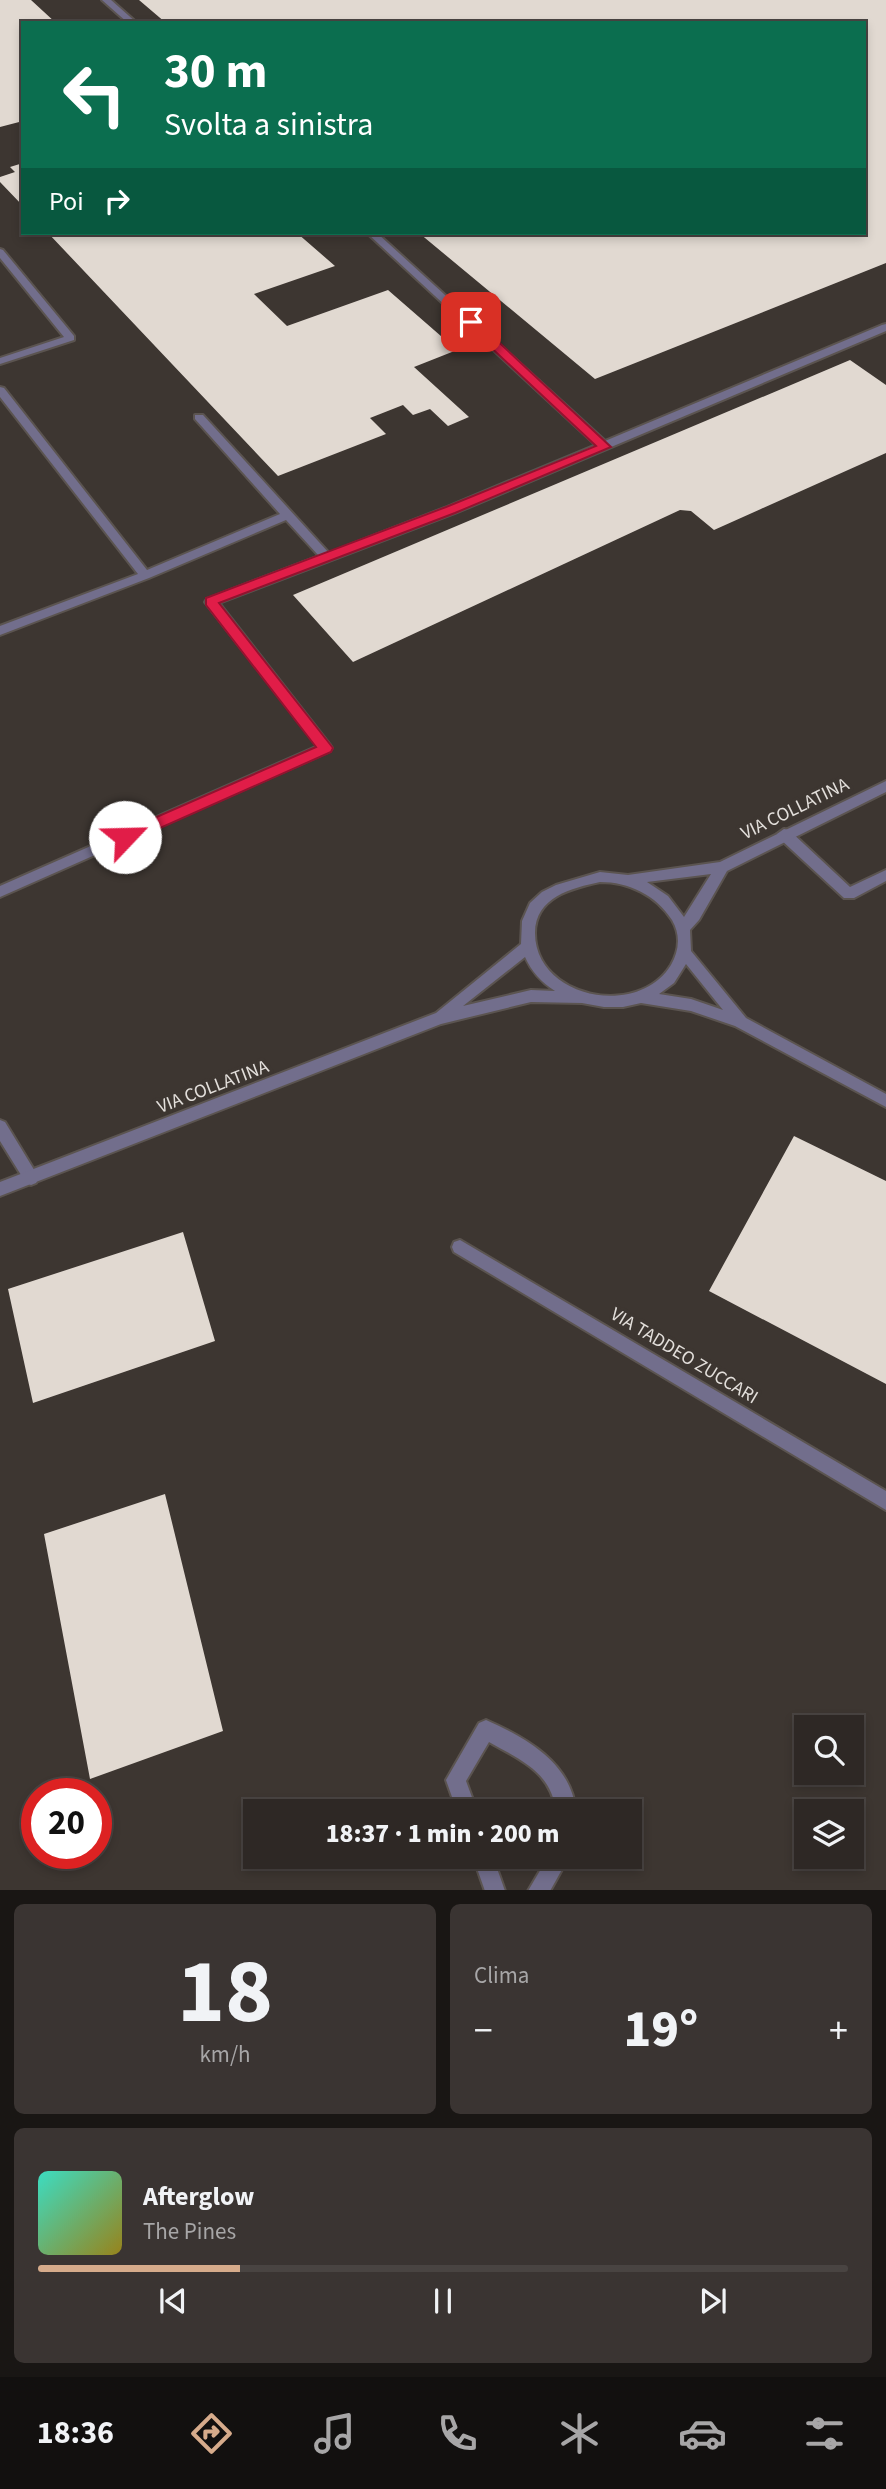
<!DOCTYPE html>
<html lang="it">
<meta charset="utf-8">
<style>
body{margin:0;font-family:"Source Sans 3",sans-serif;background:#3a3432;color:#f1f3f6;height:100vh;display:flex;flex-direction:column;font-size:26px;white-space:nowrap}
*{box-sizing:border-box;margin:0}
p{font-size:23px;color:#a7a6a7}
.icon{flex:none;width:38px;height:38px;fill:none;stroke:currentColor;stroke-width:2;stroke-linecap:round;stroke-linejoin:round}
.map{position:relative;height:1890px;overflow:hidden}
.side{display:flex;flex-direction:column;gap:14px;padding:14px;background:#191614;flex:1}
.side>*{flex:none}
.top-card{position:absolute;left:21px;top:21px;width:845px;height:214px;border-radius:0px;box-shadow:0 4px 10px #0003,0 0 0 2px #494442;background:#0b6e4f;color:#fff;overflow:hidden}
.buttons{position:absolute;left:794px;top:1715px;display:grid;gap:14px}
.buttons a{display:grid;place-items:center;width:70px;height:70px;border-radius:0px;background:#2e2825;box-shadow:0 4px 10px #0003,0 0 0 2px #494442;font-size:35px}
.speed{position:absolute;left:21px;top:1778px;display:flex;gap:14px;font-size:35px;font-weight:700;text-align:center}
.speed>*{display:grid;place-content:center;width:91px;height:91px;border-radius:50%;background:#2e2825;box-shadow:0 4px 10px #0003,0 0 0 2px #494442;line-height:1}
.speed .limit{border:10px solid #d22;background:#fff;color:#111}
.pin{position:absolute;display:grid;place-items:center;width:60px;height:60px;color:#fff;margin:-30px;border-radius:14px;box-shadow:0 4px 10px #0006}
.me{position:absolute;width:77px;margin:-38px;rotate:66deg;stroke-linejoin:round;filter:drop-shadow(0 0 5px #0008)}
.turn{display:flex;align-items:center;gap:24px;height:147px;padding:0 28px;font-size:32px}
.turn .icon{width:91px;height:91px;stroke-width:2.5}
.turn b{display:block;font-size:49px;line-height:60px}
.then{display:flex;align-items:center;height:66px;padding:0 28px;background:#0003;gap:14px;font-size:26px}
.big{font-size:52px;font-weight:800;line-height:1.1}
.side .widget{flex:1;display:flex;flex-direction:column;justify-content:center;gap:10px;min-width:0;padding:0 24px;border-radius:10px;background:#3a3432}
.side .dial{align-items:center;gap:0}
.dial b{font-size:91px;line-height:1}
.song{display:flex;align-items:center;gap:21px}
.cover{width:84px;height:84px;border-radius:10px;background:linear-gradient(135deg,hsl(170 70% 55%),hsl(50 70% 35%))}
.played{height:7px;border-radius:4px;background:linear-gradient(90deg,#d6ab8b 25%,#494442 25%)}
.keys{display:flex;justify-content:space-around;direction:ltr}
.heat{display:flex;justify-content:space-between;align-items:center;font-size:38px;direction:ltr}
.side .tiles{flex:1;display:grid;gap:14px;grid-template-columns:1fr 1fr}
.widget:last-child{grid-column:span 2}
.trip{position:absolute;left:243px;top:1799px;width:399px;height:70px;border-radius:0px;background:#2e2825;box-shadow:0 4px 10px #0003,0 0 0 2px #494442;font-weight:800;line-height:70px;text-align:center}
.menu{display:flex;height:112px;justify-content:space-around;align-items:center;background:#12100f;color:#a7a6a7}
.menu .icon{width:49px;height:49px}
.menu .on{color:#d6ab8b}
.menu b{font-size:32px;color:#f1f3f6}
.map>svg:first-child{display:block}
</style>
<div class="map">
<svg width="886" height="1891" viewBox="0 0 886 1891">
<rect width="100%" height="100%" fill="#3d3631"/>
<path fill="#e1d9d1" d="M0,0H31L56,23H23V121L0,127Z
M139,0H886V263L595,379L419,233H864V23H166Z
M23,163V206L0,182V177L15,172L10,167Z
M48,233H190L194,237L205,233H297L335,266L254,294L287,326L388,290L457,350L414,367L469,417L448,426L430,409L413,415L403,405L370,418L386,434L278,476Z
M850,360L886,385V453L714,530L691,511L680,510L353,662L293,595Z
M794,1136L886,1181V1384L709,1291Z
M183,1232L215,1341L33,1403L8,1289Z
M165,1494L223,1731L90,1779L44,1534Z"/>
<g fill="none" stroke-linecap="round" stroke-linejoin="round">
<g stroke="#5b5450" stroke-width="4">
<path id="service" d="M102,0H111L137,23H128Z
M367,233H377L605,441L882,325L886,324V331L455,513L219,603L330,745L332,748L330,751L0,897V886L318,746L205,602L207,599L319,556L286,520L149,578L0,635V626L138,574L0,397V387L4,388L147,570L280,514L195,419V415H203L329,553L447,507L596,445Z
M0,249L3,250L74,336V340L0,364V358L64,337L0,258Z
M784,829L789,830L850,887L886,870V881L854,898H844L779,838L777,834Z"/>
</g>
<g stroke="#5b5450" stroke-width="4">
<path id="minor" d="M0,1120L5,1122L36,1173L39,1178L36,1183L31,1185L26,1183L0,1141Z
M460,1240L886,1491V1510L454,1252L452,1247L454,1242Z
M486,1720C527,1738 571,1763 576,1811H556C551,1772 521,1760 489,1742L466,1781L477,1811H457L446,1780L479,1723Z
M473,1857H493L505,1891H485Z
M548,1857H569L550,1891H528Z"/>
</g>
<g stroke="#5b5450" stroke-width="4">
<path id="tertiary" d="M886,781V792L727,871L699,920L690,930L691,951L746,1018L886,1094V1107L735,1026L691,1011L641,1003L623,1007H604L582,1003L531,1002L441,1024L0,1196V1182L436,1013L521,944L522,921L530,903L542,892L556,885L600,872L628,875L720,862ZM711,874L684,917L668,896L647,882ZM600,882C629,882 656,895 672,920C681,935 679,951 671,965C638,1019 535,998 535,933C535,897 572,888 600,882ZM525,957C532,972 541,982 555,991L531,990L463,1006ZM686,964L723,1010L691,999L659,994L674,983Z"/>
</g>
<use href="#service" fill="#726e8c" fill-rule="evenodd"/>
<use href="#minor" fill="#726e8c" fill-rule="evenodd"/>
<use href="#tertiary" fill="#726e8c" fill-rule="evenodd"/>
</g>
<path fill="#e11d48" stroke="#92132f" stroke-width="2" d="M467,320H475L611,447L455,513L219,603L333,748L331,752L131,841H120L118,837L120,833L316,747L206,605V598L446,507L596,446L467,325Z"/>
<g text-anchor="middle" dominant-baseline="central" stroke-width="7" stroke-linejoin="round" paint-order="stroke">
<g font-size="19" fill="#e3dfdb" stroke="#3d3631">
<text transform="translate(795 809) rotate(-26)">VIA COLLATINA</text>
<text transform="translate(213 1087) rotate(-21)">VIA COLLATINA</text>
<text transform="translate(684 1356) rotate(31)">VIA TADDEO ZUCCARI</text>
</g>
</g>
</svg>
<div class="buttons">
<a><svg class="icon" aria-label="search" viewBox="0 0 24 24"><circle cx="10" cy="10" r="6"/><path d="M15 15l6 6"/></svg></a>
<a><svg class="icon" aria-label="layers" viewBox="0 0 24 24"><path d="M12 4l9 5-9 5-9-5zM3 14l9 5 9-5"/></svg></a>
</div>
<div class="speed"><div class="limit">20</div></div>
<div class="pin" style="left:471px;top:322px;background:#d93025"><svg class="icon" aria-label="arrive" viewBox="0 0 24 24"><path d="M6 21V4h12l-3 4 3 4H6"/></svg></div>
<svg class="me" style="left:125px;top:837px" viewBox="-20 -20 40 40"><circle r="19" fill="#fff"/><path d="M0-13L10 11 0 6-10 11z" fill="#e11d48"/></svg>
<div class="trip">18:37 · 1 min · 200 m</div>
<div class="top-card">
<div class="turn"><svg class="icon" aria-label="left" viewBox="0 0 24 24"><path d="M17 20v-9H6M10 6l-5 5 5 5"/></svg><div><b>30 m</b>Svolta a sinistra</div></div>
<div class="then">Poi<svg class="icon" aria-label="right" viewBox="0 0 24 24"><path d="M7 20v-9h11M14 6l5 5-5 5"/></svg></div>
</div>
</div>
<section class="side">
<div class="tiles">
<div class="widget dial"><b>18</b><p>km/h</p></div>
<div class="widget"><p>Clima</p>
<div class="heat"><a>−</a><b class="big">19°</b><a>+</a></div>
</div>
<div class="widget">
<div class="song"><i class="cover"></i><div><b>Afterglow</b><p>The Pines</p></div></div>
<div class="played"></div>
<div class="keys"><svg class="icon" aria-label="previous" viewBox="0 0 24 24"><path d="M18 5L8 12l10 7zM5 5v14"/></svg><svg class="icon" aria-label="pause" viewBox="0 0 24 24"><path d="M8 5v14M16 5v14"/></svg><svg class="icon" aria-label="next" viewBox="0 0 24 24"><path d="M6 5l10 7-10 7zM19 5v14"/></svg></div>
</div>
</div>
</section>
<nav class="menu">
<b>18:36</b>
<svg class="icon on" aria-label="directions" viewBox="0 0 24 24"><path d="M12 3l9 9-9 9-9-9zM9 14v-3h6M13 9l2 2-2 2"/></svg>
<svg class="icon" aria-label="music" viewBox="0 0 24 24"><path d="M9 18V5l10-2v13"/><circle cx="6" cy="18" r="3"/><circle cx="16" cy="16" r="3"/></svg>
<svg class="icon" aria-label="phone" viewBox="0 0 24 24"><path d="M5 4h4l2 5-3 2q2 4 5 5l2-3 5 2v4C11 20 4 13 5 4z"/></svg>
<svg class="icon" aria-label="climate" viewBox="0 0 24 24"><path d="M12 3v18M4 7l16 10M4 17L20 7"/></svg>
<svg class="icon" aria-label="car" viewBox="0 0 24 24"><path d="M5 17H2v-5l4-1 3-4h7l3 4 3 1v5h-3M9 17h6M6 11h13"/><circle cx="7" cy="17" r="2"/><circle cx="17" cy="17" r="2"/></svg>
<svg class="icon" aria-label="filters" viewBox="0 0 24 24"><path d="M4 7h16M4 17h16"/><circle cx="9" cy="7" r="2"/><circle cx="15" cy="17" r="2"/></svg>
</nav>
